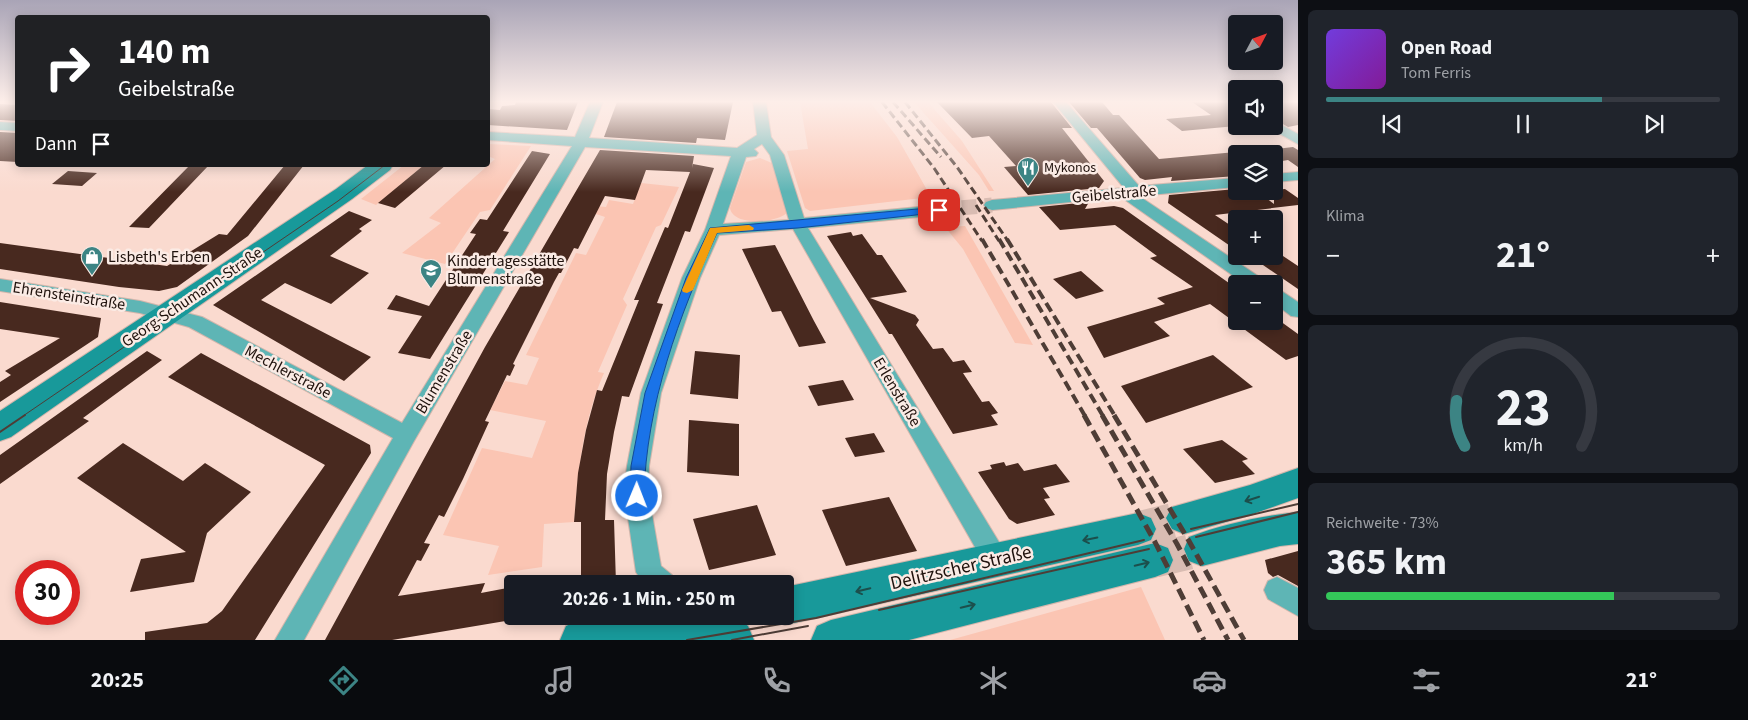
<!DOCTYPE html>
<html lang="de">
<meta charset="utf-8">
<style>
body{margin:0;font-family:"Source Sans 3",sans-serif;background:#20242c;color:#f1f3f6;height:100vh;display:flex;flex-direction:column;font-size:19px;white-space:nowrap}
*{box-sizing:border-box;margin:0}
p{font-size:16px;color:#9ea1a6}
.icon{flex:none;width:28px;height:28px;fill:none;stroke:currentColor;stroke-width:2;stroke-linecap:round;stroke-linejoin:round}
.map{position:relative;flex:1;overflow:hidden}
.details{display:flex;flex-direction:column;gap:10px;padding:10px;background:#0d0f14;width:450px}
.details>*{flex:none}
.banner{position:absolute;left:15px;top:15px;width:475px;height:152px;border-radius:5px;box-shadow:0 2px 12px #0003;background:#202124;color:#fff;overflow:hidden}
.needle{width:32px;rotate:49deg}
.controls{position:absolute;left:1228px;top:15px;display:grid;gap:10px}
.controls a{display:grid;place-items:center;width:55px;height:55px;border-radius:5px;background:#171b24;box-shadow:0 2px 12px #0003;font-size:25px}
.speed{position:absolute;left:15px;top:560px;display:flex;gap:10px;font-size:25px;font-weight:700;text-align:center}
.speed>*{display:grid;place-content:center;width:65px;height:65px;border-radius:50%;background:#171b24;box-shadow:0 2px 12px #0003;line-height:1}
.speed .limit{border:8px solid #d22;background:#fff;color:#111}
.pin{position:absolute;display:grid;place-items:center;width:42px;height:42px;color:#fff;margin:-21px;border-radius:10px;box-shadow:0 2px 8px #0006}
.me{position:absolute;width:55px;margin:-28px;rotate:1deg;stroke-linejoin:round;filter:drop-shadow(0 0 4px #0008)}
.turn{display:flex;align-items:center;gap:18px;height:105px;padding:0 20px;font-size:22px}
.turn .icon{width:65px;height:65px;stroke-width:2.5}
.turn b{display:block;font-size:35px;line-height:42px}
.then{display:flex;align-items:center;height:48px;padding:0 20px;background:#0003;gap:10px;font-size:19px}
.big{font-size:38px;font-weight:700;line-height:1.1}
.details .widget{flex:1;display:flex;flex-direction:column;justify-content:center;gap:8px;min-width:0;padding:0 18px;border-radius:8px;background:#20242c}
.details .dial{align-items:center;gap:0}
.dial svg{height:130px;overflow:visible;fill:none;stroke:#363941;stroke-width:7;stroke-linecap:round;text-anchor:middle}
.dial text{fill:#f1f3f6;stroke:none}
.song{display:flex;align-items:center;gap:15px}
.cover{width:60px;height:60px;border-radius:8px;background:linear-gradient(135deg,hsl(260 70% 55%),hsl(290 70% 35%))}
.played{height:5px;border-radius:2px;background:linear-gradient(90deg,#3c8484 70%,#363941 70%)}
.keys{display:flex;justify-content:space-around;direction:ltr}
.heat{display:flex;justify-content:space-between;align-items:center;font-size:28px;direction:ltr}
.charge{height:8px;border-radius:4px;background:linear-gradient(90deg,#34c759 73%,#363941 0)}
.trip{position:absolute;left:504px;top:575px;width:290px;height:50px;border-radius:5px;background:#171b24;box-shadow:0 2px 12px #0003;font-weight:700;line-height:50px;text-align:center}
.tab-bar{display:flex;height:80px;justify-content:space-around;align-items:center;background:#090b0e;color:#9ea1a6}
.tab-bar .icon{width:35px;height:35px}
.tab-bar .active{color:#3c8484}
.tab-bar b{font-size:22px;color:#f1f3f6}
main{display:flex;flex:1;min-height:0}
.map>svg:first-child{display:block}
</style>
<main>
<div class="map">
<svg width="1298" height="640" viewBox="0 0 1298 640">
<rect width="100%" height="100%" fill="#fadacf"/>
<path fill="#fbc5b3" d="M800,102H870L897,137L931,197L810,211L805,208L787,151L808,149Z
M914,102H928L962,141L994,191H989L979,175Z
M488,144L531,146L490,210L480,212L445,264L402,253L441,223L429,218L495,159L488,156Z
M760,158L774,164L788,212C778,223 733,227 730,208L746,162Z
M404,165H424L376,205L361,199Z
M641,183L679,187L661,225L656,227L623,299L627,305L598,372L604,373C583,420 578,472 574,522L544,524L542,567L488,575L499,546L443,535L482,448L532,458L546,421L490,410L505,381L527,385L539,358L526,355L576,253L586,255L605,217L593,213L596,206L606,207L609,200L633,204Z
M965,226L1033,345L1015,343L963,249L945,227Z
M1141,587L1165,640H950Z"/>
<path fill="#48291f" d="M516,102H578L567,130L488,125V109L500,110L502,106L515,105Z
M617,102H733L725,140L697,138L696,143L604,137Z
M937,102H1051L1072,128H1062L1104,181L1099,188L1028,195L1004,167L1016,166L989,136L972,138Z
M1069,102H1102L1113,115H1119L1159,159L1236,152V176L1171,181L1172,177L1145,180L1140,178L1097,128H1091Z
M1192,102H1236V126L1182,131L1166,119L1211,115Z
M1274,102H1298V125L1288,127L1274,119Z
M0,104L18,105V121L0,120Z
M0,132L18,133V162L0,161Z
M1293,147L1298,150V167L1288,160L1282,161L1267,150Z
M600,150L694,156L692,168L693,164L714,168L690,232L685,231L657,303L663,304L629,397L622,396L614,432L607,474L605,520H614L616,584H581V522H574L578,473L586,430L597,390L602,391L639,300H634L665,227L668,228L690,172L646,170L635,200L605,196L578,249L574,248L561,273H559L554,282L513,364L515,365L510,376L507,375L485,421L489,422L463,479L444,517L439,515L424,543L430,544L421,561L417,560L398,596L485,583L481,593L512,587V620L392,640H325L485,347Z
M532,151L550,154L503,231L509,232L430,359L398,353L422,316L387,309L396,295L429,306L476,234L470,233L480,219L487,220Z
M190,165H209L149,228L129,227Z
M285,165H304L248,236L177,287L159,291L119,287L0,269V243L167,266L219,234L227,235Z
M424,165H446L395,208L378,203Z
M68,171L97,173L82,186L52,184Z
M1236,189V191H1257L1274,204V190L1285,189L1298,198V205L1215,215L1236,229V250L1168,203L1169,195Z
M1089,202L1085,209L1114,206L1123,208L1236,288V321H1280L1298,334V356L1286,360L1210,304L1154,322L1170,336L1104,358L1087,327L1165,304L1157,298L1193,287L1150,258L1157,256L1115,225L1060,230L1039,207Z
M349,211L372,220L359,229L362,231L330,256L369,273L331,304L285,283L261,300L371,357L344,381L213,305Z
M851,232L853,236L862,234L877,255H882L907,292L870,298L915,315L919,320L916,325L933,349L943,348L953,362L964,360L972,372L963,373L982,402L989,401L998,413L991,415L998,425L953,434L892,334H889L827,236Z
M775,245L814,321L826,343L799,347L781,311L772,312L742,249Z
M1274,250L1298,266V289L1250,256H1274Z
M1081,271L1104,291L1076,299L1053,279Z
M0,302L101,318L98,337L0,402V382L11,375L5,371L60,338L0,329Z
M147,351L162,360L83,418L89,421L0,484V455Z
M695,351L740,355L738,399L690,394Z
M201,353L370,445L371,453L255,640H145V632L207,623L222,611L325,465L168,377Z
M1213,355L1253,387L1146,423L1121,386Z
M843,380L854,400L818,406L808,386Z
M689,420L739,424V476L687,472Z
M874,433L885,452L855,457L845,438Z
M1222,440L1248,459L1242,461L1255,474L1215,483L1183,449Z
M123,443L183,481L205,463L251,492L207,533L194,582L130,592L141,559L186,552L77,478Z
M1004,462L1006,466L1018,463L1024,471L1056,464L1070,482L1043,488L1050,498L1044,499L1055,515L1017,524L1009,519L978,472L992,469L990,465Z
M889,497L917,551L846,566L822,510Z
M757,505L776,555L709,570L693,519Z
M1298,551V586L1278,575L1273,577L1268,573L1265,560Z"/>
<g fill="none" stroke-linecap="round" stroke-linejoin="round">
<path stroke="#d9bcb2" stroke-width="15" stroke-dasharray="15 8" stroke-linecap="butt" d="M939,210L992,205"/>
<path stroke="#d9bcb2" stroke-width="35" stroke-dasharray="35 18" stroke-linecap="butt" d="M1138,529L1184,518
M1155,560L1202,549"/>
<g stroke="#d3b6ac" stroke-width="2">
<path id="minor" d="M590,102H603L589,138L737,148L757,135L753,102H766L771,137L784,155L804,218L939,205L945,207L947,210L945,213L939,215L808,228L1005,552L1009,560L1005,568L996,572L987,568L793,229L719,235L700,278L661,393L649,466L648,491L661,566L672,575L676,584H644L636,572L624,491L627,466L641,393L682,278L705,230L731,156L585,147L414,441L304,640H275L393,438L189,327L140,313L0,291V279L140,301L202,317L402,423L572,146L488,140V132L575,137ZM762,144L770,155L789,220L723,224L746,157L756,156L758,153L754,149Z
M1053,102H1066L1139,186L1236,178V187L1139,196L1264,280L1267,284H1245L1121,197L992,210L986,208L984,205L986,202L992,200L1124,188Z
M1274,121L1298,134V144L1269,128L1268,126H1274Z
M0,122L18,123V131L0,130Z
M1298,172V180L1274,182V174Z
M1274,288L1280,290L1298,302V317L1291,316L1274,303Z
M1277,577L1298,588V616L1268,599L1264,590L1268,581Z"/>
</g>
<g stroke="#d3b6ac" stroke-width="2">
<path id="secondary" d="M368,165H393L390,170L352,199L11,437L0,441V411L336,189Z
M1298,468V498L1250,515L1184,534L1172,529L1166,518L1172,507L1250,485Z
M1298,512V544L1280,546L1202,566L1189,561L1184,549L1189,537C1223,524 1262,516 1298,512Z
M1138,513L1151,518L1156,529L1151,540L1138,545L785,625L771,619L770,616H785V587Z
M1155,543L1168,548L1173,560L1168,572L1155,577L909,640H811L817,626L831,620Z
M604,616H745L743,622L748,626L754,640H560L566,626L580,620Z"/>
</g>
<use href="#minor" fill="#5eb5b5" fill-rule="evenodd"/>
<use href="#secondary" fill="#18999a" fill-rule="evenodd"/>
<path stroke="#4e3d36" stroke-width="1" d="M23,416L338,201L385,165"/>
<path stroke="#4e3d36" stroke-width="2" d="M0,432L25,415
M1191,529L1298,504
M1196,537L1298,512
M879,610L1149,549
M687,640L816,618L1144,540
M732,640L808,626"/>
<path stroke="#4e3d36" stroke-width="3" stroke-dasharray="8 4" stroke-linecap="butt" d="M882,102L934,168L982,241
M893,102L941,157
M905,102L957,167L1008,241
M976,205L999,241"/>
<path stroke="#4e3d36" stroke-width="4" stroke-dasharray="10 5" stroke-linecap="butt" d="M982,239L1085,416
M999,239L1103,416
M1007,239L1115,416"/>
<path stroke="#4e3d36" stroke-width="5" stroke-dasharray="12 6" stroke-linecap="butt" d="M1084,415L1155,542L1204,640
M1102,415L1177,544L1228,640
M1114,415L1189,541L1244,640"/>
</g>
<defs><path id="oneway-shaft" d="M-6 0H5M1.5-3L5.5 0L1.5 3" fill="none" stroke-width="1.6" stroke-linecap="round" stroke-linejoin="round" transform="scale(1.25)"/></defs>
<g stroke="#1c4f4c">
<use href="#oneway-shaft" transform="translate(1252 499) rotate(162)"/>
<use href="#oneway-shaft" transform="translate(1090 539) rotate(168)"/>
<use href="#oneway-shaft" transform="translate(1142 564) rotate(-13)"/>
<use href="#oneway-shaft" transform="translate(863 590) rotate(167)"/>
<use href="#oneway-shaft" transform="translate(968 606) rotate(-14)"/>
</g>
<linearGradient id="sky" x2="0" y2="1"><stop stop-color="#a9a4b6"/><stop offset="0.53" stop-color="#fdeee9"/><stop offset="1" stop-color="#fdeee9" stop-opacity="0"/></linearGradient>
<rect width="1298" height="192" fill="url(#sky)"/>
<path fill="#1a73e8" stroke="#114b97" d="M939,207L944,210L943,212L798,228L717,233C679,315 646,405 644,496L642,500L637,502L632,500L630,496L631,466L645,393L686,278L710,228Z"/>
<path fill="#f59e0b" d="M749,225L754,228L753,230L717,233L693,290L687,293L683,292L682,290L710,228Z"/>
<defs>
<g id="restaurant-pin" transform="scale(1.125)"><path d="M0 17L-7.5 6A9.5 9.5 0 1 1 7.5 6Z" fill="#3c8484" stroke="#fbebe5"/><path d="M-5-6h1v4h1v-4h1v4h1v-4h1v5L-1.5 .5V6h-2V.5L-5-1ZM5-6V6H3V1.5H1.5Q1.5-4 5-6Z" fill="#fff"/></g>
<g id="shop-pin" transform="scale(1.125)"><path d="M0 17L-7.5 6A9.5 9.5 0 1 1 7.5 6Z" fill="#3c8484" stroke="#fbebe5"/><path d="M-5-2.5h2.3a2.7 3.5 0 0 1 5.4 0H5L5.5 6h-11ZM-1.5-2.5h3a1.5 2.3 0 0 0-3 0Z" fill="#fff"/></g>
<g id="school-pin" transform="scale(1.125)"><path d="M0 17L-7.5 6A9.5 9.5 0 1 1 7.5 6Z" fill="#3c8484" stroke="#fbebe5"/><path d="M0-5L7-2L0 1L-7-2ZM-4 1L0 2.5L4 1V4Q0 6-4 4Z" fill="#fff"/></g>
</defs>
<g fill-rule="evenodd">
<use href="#restaurant-pin" x="1028" y="168"/>
<use href="#shop-pin" x="92" y="257"/>
<use href="#school-pin" x="431" y="270"/>
</g>
<g text-anchor="middle" dominant-baseline="central" stroke-width="5" stroke-linejoin="round" paint-order="stroke">
<g font-size="14" fill="#1f120d" stroke="#fbebe5" text-anchor="start">
<text x="1044" y="168">Mykonos</text>
</g>
<g font-size="16" fill="#1f120d" stroke="#fbebe5">
<text transform="translate(1114 194) rotate(-5)">Geibelstraße</text>
<text transform="translate(69 296) rotate(9)">Ehrensteinstraße</text>
<text transform="translate(192 297) rotate(-34)">Georg-Schumann-Straße</text>
<text transform="translate(288 372) rotate(28)">Mechlerstraße</text>
<text transform="translate(444 372) rotate(-59)">Blumenstraße</text>
<text transform="translate(897 392) rotate(59)">Erlenstraße</text>
</g>
<g font-size="16" fill="#1f120d" stroke="#fbebe5" text-anchor="start">
<text x="108" y="257">Lisbeth's Erben</text>
<text x="447" y="261">Kindertagesstätte<tspan x="447" dy="18">Blumenstraße</tspan></text>
</g>
<g font-size="19" fill="#1f120d" stroke="#fbebe5">
<text transform="translate(961 568) rotate(-13)">Delitzscher Straße</text>
</g>
</g>
</svg>
<div class="controls">
<a><svg class="needle" viewBox="-14 -14 28 28"><path d="M0-13l5 13h-10z" fill="#e53935"/><path d="M0 13l5-13h-10z" fill="#9ea1a6"/></svg></a>
<a><svg class="icon" aria-label="sound" viewBox="0 0 24 24"><path d="M4 9h4l5-4v14l-5-4H4zM17 9q2 3 0 6"/></svg></a>
<a><svg class="icon" aria-label="layers" viewBox="0 0 24 24"><path d="M12 4l9 5-9 5-9-5zM3 14l9 5 9-5"/></svg></a>
<a>+</a>
<a>−</a>
</div>
<div class="speed"><div class="limit">30</div></div>
<div class="pin" style="left:939px;top:210px;background:#d93025"><svg class="icon" aria-label="arrive" viewBox="0 0 24 24"><path d="M6 21V4h12l-3 4 3 4H6"/></svg></div>
<svg class="me" style="left:637px;top:496px" viewBox="-20 -20 40 40"><circle r="17" fill="#1a73e8" stroke="#fff" stroke-width="3"/><path d="M0-11L8 9 0 5-8 9z" fill="#fff"/></svg>
<div class="trip">20:26 · 1 Min. · 250 m</div>
<div class="banner">
<div class="turn"><svg class="icon" aria-label="right" viewBox="0 0 24 24"><path d="M7 20v-9h11M14 6l5 5-5 5"/></svg><div><b>140 m</b>Geibelstraße</div></div>
<div class="then">Dann<svg class="icon" aria-label="arrive" viewBox="0 0 24 24"><path d="M6 21V4h12l-3 4 3 4H6"/></svg></div>
</div>
</div>
<section class="details">
<div class="widget">
<div class="song"><i class="cover"></i><div><b>Open Road</b><p>Tom Ferris</p></div></div>
<div class="played"></div>
<div class="keys"><svg class="icon" aria-label="previous" viewBox="0 0 24 24"><path d="M18 5L8 12l10 7zM5 5v14"/></svg><svg class="icon" aria-label="pause" viewBox="0 0 24 24"><path d="M8 5v14M16 5v14"/></svg><svg class="icon" aria-label="next" viewBox="0 0 24 24"><path d="M6 5l10 7-10 7zM19 5v14"/></svg></div>
</div>
<div class="widget"><p>Klima</p>
<div class="heat"><a>−</a><b class="big">21°</b><a>+</a></div>
</div>
<div class="widget dial"><svg viewBox="0 0 100 80">
<path d="M14 69A42 42 0 1 1 86 69"/>
<path d="M14 69A42 42 0 0 1 9 41" stroke="#3c8484"/>
<text x="50" y="56" font-size="32" font-weight="700">23</text>
<text x="50" y="72" font-size="11">km/h</text>
</svg></div>
<div class="widget"><p>Reichweite · 73%</p><b class="big">365 km</b><div class="charge"></div></div>
</section>
</main>
<nav class="tab-bar">
<b>20:25</b>
<svg class="icon active" aria-label="directions" viewBox="0 0 24 24"><path d="M12 3l9 9-9 9-9-9zM9 14v-3h6M13 9l2 2-2 2"/></svg>
<svg class="icon" aria-label="music" viewBox="0 0 24 24"><path d="M9 18V5l10-2v13"/><circle cx="6" cy="18" r="3"/><circle cx="16" cy="16" r="3"/></svg>
<svg class="icon" aria-label="phone" viewBox="0 0 24 24"><path d="M5 4h4l2 5-3 2q2 4 5 5l2-3 5 2v4C11 20 4 13 5 4z"/></svg>
<svg class="icon" aria-label="climate" viewBox="0 0 24 24"><path d="M12 3v18M4 7l16 10M4 17L20 7"/></svg>
<svg class="icon" aria-label="car" viewBox="0 0 24 24"><path d="M5 17H2v-5l4-1 3-4h7l3 4 3 1v5h-3M9 17h6M6 11h13"/><circle cx="7" cy="17" r="2"/><circle cx="17" cy="17" r="2"/></svg>
<svg class="icon" aria-label="filters" viewBox="0 0 24 24"><path d="M4 7h16M4 17h16"/><circle cx="9" cy="7" r="2"/><circle cx="15" cy="17" r="2"/></svg>
<b>21°</b>
</nav>
